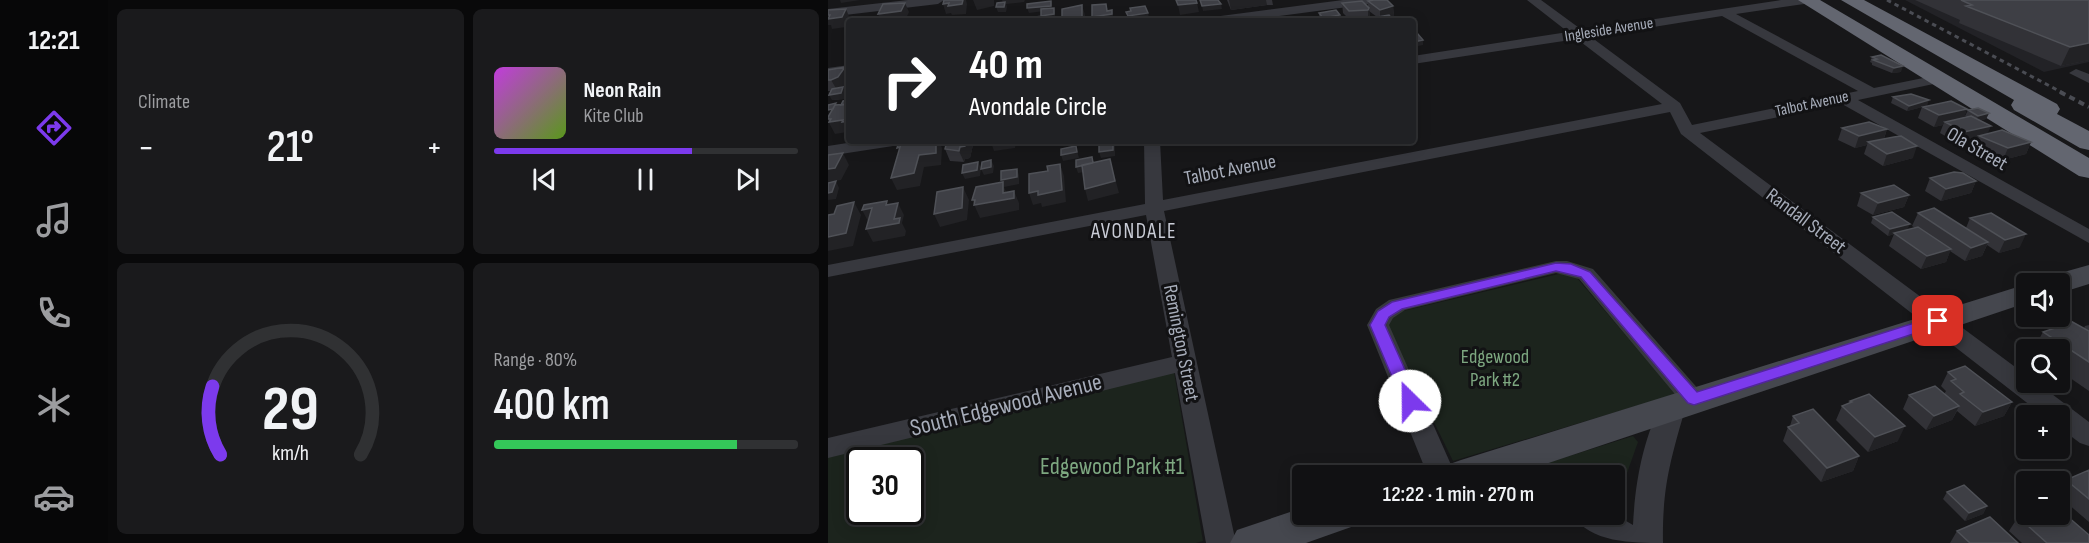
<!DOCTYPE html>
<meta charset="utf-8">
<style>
body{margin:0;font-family:"Sofia Sans Condensed",sans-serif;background:#1a1a1c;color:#f1f3f6;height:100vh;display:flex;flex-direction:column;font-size:22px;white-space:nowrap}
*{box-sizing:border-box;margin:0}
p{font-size:20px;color:#9c9da0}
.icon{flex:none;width:33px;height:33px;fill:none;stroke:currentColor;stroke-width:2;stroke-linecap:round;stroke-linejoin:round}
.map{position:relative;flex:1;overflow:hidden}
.side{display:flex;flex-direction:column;gap:9px;padding:9px;background:#09090a;width:720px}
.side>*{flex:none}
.top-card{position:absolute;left:18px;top:18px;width:570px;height:126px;border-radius:6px;box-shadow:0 3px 15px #0003,0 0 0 2px #303133;background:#202124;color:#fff;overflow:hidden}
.buttons{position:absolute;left:1188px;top:273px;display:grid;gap:12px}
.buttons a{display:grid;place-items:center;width:54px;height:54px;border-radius:6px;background:#111113;box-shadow:0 3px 15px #0003,0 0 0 2px #303133;font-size:30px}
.speed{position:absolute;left:18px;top:447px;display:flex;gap:12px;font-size:30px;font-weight:700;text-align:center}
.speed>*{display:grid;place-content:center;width:78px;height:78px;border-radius:50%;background:#111113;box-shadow:0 3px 15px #0003,0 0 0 2px #303133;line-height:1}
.speed .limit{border:3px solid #111;border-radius:9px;background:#fff;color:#111}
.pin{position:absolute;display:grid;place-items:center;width:51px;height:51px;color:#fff;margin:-26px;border-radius:12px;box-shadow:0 3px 9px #0006}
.me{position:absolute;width:66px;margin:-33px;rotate:337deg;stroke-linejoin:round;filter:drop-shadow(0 0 4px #0008)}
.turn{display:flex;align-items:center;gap:21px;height:126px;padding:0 24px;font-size:27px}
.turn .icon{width:78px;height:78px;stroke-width:2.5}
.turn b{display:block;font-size:42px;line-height:51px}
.big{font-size:45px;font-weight:600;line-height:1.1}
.side .tile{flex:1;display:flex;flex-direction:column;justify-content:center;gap:9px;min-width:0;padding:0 21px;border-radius:9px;background:#1a1a1c}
.side .dial{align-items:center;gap:0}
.dial svg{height:156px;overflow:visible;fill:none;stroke:#303133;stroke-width:7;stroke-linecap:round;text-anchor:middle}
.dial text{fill:#f1f3f6;stroke:none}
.song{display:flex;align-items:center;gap:18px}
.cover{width:72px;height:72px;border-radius:9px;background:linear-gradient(135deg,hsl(290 70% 55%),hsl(90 70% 35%))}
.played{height:6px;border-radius:3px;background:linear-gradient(90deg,#7c3aed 65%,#303133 65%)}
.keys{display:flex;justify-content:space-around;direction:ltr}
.heat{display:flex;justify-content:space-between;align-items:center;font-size:33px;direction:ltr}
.charge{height:9px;border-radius:4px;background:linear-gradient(90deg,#34c759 80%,#303133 0)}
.side .tiles{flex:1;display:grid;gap:9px;grid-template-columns:repeat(2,1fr)}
.trip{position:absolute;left:464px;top:465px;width:333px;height:60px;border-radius:6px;background:#111113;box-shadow:0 3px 15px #0003,0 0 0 2px #303133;font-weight:600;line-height:60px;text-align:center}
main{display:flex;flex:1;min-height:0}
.dock{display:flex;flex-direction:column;width:108px;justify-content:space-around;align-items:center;background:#070708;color:#9c9da0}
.dock .icon{width:42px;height:42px}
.dock .on{color:#7c3aed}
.dock b{font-size:27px;color:#f1f3f6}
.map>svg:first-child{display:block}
</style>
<main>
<nav class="dock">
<b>12:21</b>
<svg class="icon on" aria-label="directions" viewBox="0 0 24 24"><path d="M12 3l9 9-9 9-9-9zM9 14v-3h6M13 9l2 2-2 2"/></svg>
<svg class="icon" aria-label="music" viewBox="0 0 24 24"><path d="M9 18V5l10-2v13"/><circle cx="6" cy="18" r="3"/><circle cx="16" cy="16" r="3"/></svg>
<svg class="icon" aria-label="phone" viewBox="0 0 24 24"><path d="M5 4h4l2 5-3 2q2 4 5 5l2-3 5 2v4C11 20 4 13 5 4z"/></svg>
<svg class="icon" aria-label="climate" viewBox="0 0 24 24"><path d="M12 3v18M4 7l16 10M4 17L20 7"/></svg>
<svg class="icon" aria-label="car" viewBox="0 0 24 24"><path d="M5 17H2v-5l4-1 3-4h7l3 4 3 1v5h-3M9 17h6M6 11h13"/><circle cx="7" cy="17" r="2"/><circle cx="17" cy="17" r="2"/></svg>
</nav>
<section class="side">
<div class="tiles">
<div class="tile"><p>Climate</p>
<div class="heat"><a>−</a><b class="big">21°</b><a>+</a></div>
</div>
<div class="tile">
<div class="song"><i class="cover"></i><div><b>Neon Rain</b><p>Kite Club</p></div></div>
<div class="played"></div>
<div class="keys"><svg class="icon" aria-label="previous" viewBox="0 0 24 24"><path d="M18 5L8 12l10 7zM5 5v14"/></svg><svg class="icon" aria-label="pause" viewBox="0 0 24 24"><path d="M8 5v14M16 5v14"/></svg><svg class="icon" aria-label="next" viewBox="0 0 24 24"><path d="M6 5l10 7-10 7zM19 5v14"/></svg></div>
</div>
<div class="tile dial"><svg viewBox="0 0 100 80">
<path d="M14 69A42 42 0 1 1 86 69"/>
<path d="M14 69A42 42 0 0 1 10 34" stroke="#7c3aed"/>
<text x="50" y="56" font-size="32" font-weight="700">29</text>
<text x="50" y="72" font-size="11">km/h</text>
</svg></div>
<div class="tile"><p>Range · 80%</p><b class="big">400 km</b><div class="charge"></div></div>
</div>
</section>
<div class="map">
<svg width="1261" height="543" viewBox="0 0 1261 543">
<rect width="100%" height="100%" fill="#171719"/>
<path fill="#222226" d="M1077,0H1246L1261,5V62L1216,72Z"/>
<path fill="#1c241d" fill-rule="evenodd" d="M743,271L848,394L625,461L554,316Z
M346,372L375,541L368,543H0V456ZM32,460H82V512H32Z
M805,436L810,442L798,476L799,520L789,519L786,514V476H693L694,471Z"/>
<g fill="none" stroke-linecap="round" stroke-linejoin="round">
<path fill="#37383e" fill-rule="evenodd" d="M80,0H116L110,4L0,17V9Z
M515,0H548L542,4L413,21H379L385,17Z
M699,0H713L754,30L953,0H982L976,4L908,14L1046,88L1110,75L1115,76L1117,79L1115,82L1030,100L1261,229V243L1014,104L872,133L1198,375V382H1208L1261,422V446L1252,443L1232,428V416H1216L853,134L842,112L336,211L408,543H378L347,373L0,458V438L344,357L318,215L0,277V265L317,204L316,141H332L335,200L834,104L749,39L585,64V56L740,32ZM894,16L1030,91L864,125L852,103L763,37Z
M21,65V73L0,76V68Z
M1248,69L1261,74V83L1241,73Z
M32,141H73L65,146L0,156V146Z
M728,261H739L765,269L879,399L875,405L866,408L858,406C843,458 834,487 835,543C806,543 760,543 745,514H786L805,525C807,483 815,437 836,399L845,397L851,399L751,279L728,273L577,310L565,318L561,325L628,476H600L539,325L548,309L561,300Z"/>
<path fill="#45474e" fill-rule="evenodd" d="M1261,265V284L1232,293V284H1214L1218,277Z
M1199,284L1198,303L682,476H613L619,465L633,460Z
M474,508V514H532L526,526L478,543H402L409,530Z"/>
<path fill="#636670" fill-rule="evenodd" d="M970,0H992L1261,158V178L1251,176Z
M1013,0H1036L1229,104L1232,109L1229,114L1261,131V150L1252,148L1186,110L1183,105L1186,100Z"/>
<path stroke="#4a4c53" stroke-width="3" stroke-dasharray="4.5 4" stroke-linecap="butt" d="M1059,0L1235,93"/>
<path stroke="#4a4c53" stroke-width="4" stroke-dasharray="6 4.5" stroke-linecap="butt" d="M1232,92L1261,107"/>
</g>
<path fill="#323237" d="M399,0H444L445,5H439L403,10Z
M1087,0H1261V60L1233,66L1131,23L1132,20Z
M540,1L565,6L566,16L562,17L565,21H550L549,17L541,11L542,17L540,19L522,20L515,13L514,3L540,6Z
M491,13L512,15V20L494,21L491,18Z
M1044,57L1073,72L1064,73L1044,65V63L1042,62Z
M17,67L21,76V79L15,87L18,93L16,99L4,100L3,91H0V70Z
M1065,97L1099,106L1139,109L1136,117H1139L1137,116L1140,110L1161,113L1158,119L1153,120L1160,134L1203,142L1198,154L1175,160L1146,147L1150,139L1131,144L1112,133L1115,125L1106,127L1090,118L1094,107L1079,111L1063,103Z
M1014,128L1059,129L1056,139L1085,158L1055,166L1036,154L1039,145L1027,148L1010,140Z
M145,145L142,158L137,159L136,162L122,161L117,149Z
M1102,178L1148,181L1143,193L1113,201L1097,191Z
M1033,193L1081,195L1076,207L1045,215L1029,206Z
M1090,213L1138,228L1142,218L1192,247L1171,253L1159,245L1154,256L1137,261L1122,251L1118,262L1093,269L1061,246L1066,234L1060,236L1043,223L1045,217L1079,230L1087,228L1084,226Z
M1225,323L1256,328L1257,326L1261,325V391L1232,371V350H1205L1215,332L1221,330Z
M1120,372L1184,402L1176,416L1147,426L1129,411L1124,420L1098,430L1075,409L1081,395L1116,394L1118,391L1113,386Z
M1022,401L1070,441L1040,452L1008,420L1014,406L1021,403Z
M965,416L1031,456L1025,471L993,482L955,441L960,427L962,426Z
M1261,470V522L1232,497V489L1238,480Z
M1119,492L1159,506L1155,514L1137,521L1115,499Z
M1190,517L1261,543H1194L1181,531Z
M1129,531L1190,543H1122Z"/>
<path fill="#222225" d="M12,0H32L13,3Z
M135,0H138L139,4L138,14L124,15L123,13L118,14L115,4Z
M145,0H166V6L149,10Z
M174,0H197L196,2L178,4L179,7L178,12H170L168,7L175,4Z
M401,0H438L439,5L403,10Z
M223,1L224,10L201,13L199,8Z
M77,3L81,12L77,21H53L50,14Z
M369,3L371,12L352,15L350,5Z
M278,4L281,14L284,10L286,21H265L264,17Z
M393,4L394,9L375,11L374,6Z
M254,5L257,15V21H234Z
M565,6L566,16L552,19V10Z
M226,8L227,13V19L215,21L213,16Z
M541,8L542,17L540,19V10Z
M18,9L22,19L18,27L4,29L3,25H0V15Z
M320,13L321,18L301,21L300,16Z
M512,15V20L495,21V18Z
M595,40V45L585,47V42Z
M1261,43V60L1233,66L1242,47Z
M1075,66L1073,72L1064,73L1066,68Z
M17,67L21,76V79L15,87L9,90L3,80Z
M15,87L18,93L16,99L4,100L1,95Z
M1101,100L1099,106L1079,111L1081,106Z
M1139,109L1135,120L1117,122L1115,125L1106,127L1111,115Z
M1161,113L1158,119L1148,121L1150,116Z
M0,119L21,121V134H20L19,132L7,134L0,121Z
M1163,126L1158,137L1151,136L1150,139L1131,144L1136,132Z
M1059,129L1055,141L1040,142L1039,145L1027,148L1031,136Z
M108,141H111L114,148L113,165L96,167L92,186L69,190L63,178Z
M139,141H144L145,145L142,158L137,159L136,162L131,151L132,147Z
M185,141H188L187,148L166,151L164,145Z
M210,141H232V143L212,146Z
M285,141L287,145V156L273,158L271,152Z
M1203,142L1198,154L1175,160L1180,148Z
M248,146L251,158L235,161L233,155Z
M1089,146L1085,158L1055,166L1059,154Z
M15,153L21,165L13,180L0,182V169Z
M264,157L266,163L267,170L250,173L248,167Z
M282,159L291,193L260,201L257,189Z
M163,160L166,166L165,173L156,175L153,169Z
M150,162L153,168L152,176L137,179L134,173Z
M232,164L236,176L238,202L214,207L213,203L205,205L201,193Z
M189,169L191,175V184L176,187L179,194L186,191L191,203V210L152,218L144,200L175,193V184L173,180Z
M8,181L11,188L8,199L0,200V193Z
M1148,181L1143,193L1113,201L1118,189Z
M135,187L141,200L139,220L112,227L106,214Z
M1081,195L1076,207L1045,215L1050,203Z
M26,202L33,215L25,246L0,251V237Z
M70,203L76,215L74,223L78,231L77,236L45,242L38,229Z
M44,208L41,223L34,210Z
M1082,224L1079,230L1060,236L1062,229Z
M1198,234L1192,247L1171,253L1177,240Z
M1160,242L1154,256L1137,261L1143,248Z
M1123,249L1118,262L1093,269L1099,256Z
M1184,402L1176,416L1147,426L1155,412Z
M1131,406L1124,420L1098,430L1106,416Z
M1077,426L1070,441L1040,452L1047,437Z
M1031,456L1025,471L993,482L999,468Z
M1159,506L1155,514L1137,521L1141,513Z"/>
<path fill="#3e3f45" stroke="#4f5157" stroke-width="1.5" d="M116,0H135L134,4L120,6L121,3L115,4Z
M348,0H368L369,3L350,5Z
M372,0H390L393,4L374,6Z
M546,0H559L565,6L552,10L540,1Z
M1133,0H1261V43L1242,47L1138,6L1144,5Z
M223,1V6L199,8V4Z
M534,1L541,8L540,10L521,11L514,3Z
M177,2L176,7H168L169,3Z
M77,3L73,11L50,14L55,4Z
M278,4L279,11L284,10V14L264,17V5Z
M254,5V17L234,21V9Z
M317,6L320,13L300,16L298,12L303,11L302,8Z
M226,8V14L213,16V9Z
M18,9L14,17L0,19L2,15H0V10Z
M508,10L512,15L495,18L491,13Z
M561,15L565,20L553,21L549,17Z
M215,16L217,21H189L190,19Z
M164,17V21H144V20Z
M589,33L595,40L585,42V34Z
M1053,55L1075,66L1066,68L1045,60L1049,59L1044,57Z
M17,67L10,77L3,80H0V70Z
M15,87L13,93L1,95L4,89Z
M1083,94L1101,100L1081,106L1065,97Z
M21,100V104L13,105L15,101Z
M1123,101L1139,109L1111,115L1095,107Z
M8,103L5,109L0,110V105Z
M21,104V121L14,122L15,120L1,122L3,119H0V117L7,105Z
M1150,108L1161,113L1150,116L1140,110Z
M1143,116L1163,126L1136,132L1117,122Z
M1041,122L1059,129L1031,136L1014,128Z
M1174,130L1203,142L1180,148L1151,136Z
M1073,136L1089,146L1059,154L1040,142L1066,137Z
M79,141H108V153L91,155L86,173L63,178L72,147L69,148L71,142Z
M119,141H139L137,146L132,147L131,151L117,149Z
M164,141H185L164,145Z
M271,141H285V150L271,152Z
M248,146L249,152L233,155V149Z
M15,153L7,168L0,169V155Z
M264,157L265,163L248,167V160Z
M282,159L287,181L257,189L254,165Z
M163,160V167L153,169L154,162Z
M150,162L149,170L134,173L135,165Z
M232,164L234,190L210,195V191L201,193V174L220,171L219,166Z
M189,169V177L173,180V171Z
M1126,172L1135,173L1148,181L1118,189L1102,178Z
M8,181L4,192L0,193V183Z
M175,182V193L186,191V198L146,205L147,200H144L148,187Z
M1066,185L1081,195L1050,203L1033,193Z
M135,187L134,208L106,214L109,192Z
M59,201L58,205L70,203L66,219L72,218L71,223L38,229L44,208L34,210L36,205Z
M26,202L18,233L0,237V215L6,214L9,206Z
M1106,208L1160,242L1143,248L1090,213Z
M1064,212L1082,224L1062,229L1045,217Z
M1163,213L1198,234L1177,240L1142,218Z
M1090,227L1123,249L1099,256L1066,233Z
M1239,319L1261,331V362L1215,332L1230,327L1225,323Z
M1137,366L1184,402L1155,412L1132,394L1136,392L1123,381L1128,379L1120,372Z
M1107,386L1131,406L1106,416L1081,395Z
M1041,394L1077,426L1047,437L1014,406L1024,402L1022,401Z
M985,409L1031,456L999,468L960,427L971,423L965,416Z
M1261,470V499L1238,480Z
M1136,485L1159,506L1141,513L1119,492Z
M1232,510L1261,535V543H1219L1190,517L1198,513V514H1232Z
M1162,517L1190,543H1142L1129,531Z"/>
<path fill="#7c3aed" stroke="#51269a" stroke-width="1.5" d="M728,263L743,264L762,272L869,392L1105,317L1110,316L1118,321L1116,324L866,405L860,403L753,277L728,271L574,309L561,317L557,325L591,401L582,407L576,405L542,325L550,311L564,302Z"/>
<g text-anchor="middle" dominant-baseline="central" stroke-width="6" stroke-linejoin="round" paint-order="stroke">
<g font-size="16" fill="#a7adba" stroke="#121214">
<text transform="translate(781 30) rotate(-9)">Ingleside Avenue</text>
<text transform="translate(984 104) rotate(-12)">Talbot Avenue</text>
</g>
<g font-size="20" fill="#a7adba" stroke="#121214">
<text transform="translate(1149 149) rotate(30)">Ola Street</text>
<text transform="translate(402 170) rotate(-11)">Talbot Avenue</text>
<text transform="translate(978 221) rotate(37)">Randall Street</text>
<text transform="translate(353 343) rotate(79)">Remington Street</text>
</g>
<g font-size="20" fill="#7da780" stroke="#121214">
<text x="667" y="357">Edgewood<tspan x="667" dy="23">Park #2</tspan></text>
</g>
<g font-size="21" letter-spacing="1.5" fill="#c9ccd6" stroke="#121214">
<text x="306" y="231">AVONDALE</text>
</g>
<g font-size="24" fill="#a7adba" stroke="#121214">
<text transform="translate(178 405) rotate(-14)">South Edgewood Avenue</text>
</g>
<g font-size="24" fill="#7da780" stroke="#121214">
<text x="284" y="466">Edgewood Park #1</text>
</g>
</g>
</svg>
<div class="buttons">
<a><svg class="icon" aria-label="sound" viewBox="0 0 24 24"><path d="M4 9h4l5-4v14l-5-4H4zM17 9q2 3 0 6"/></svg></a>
<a><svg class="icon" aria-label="search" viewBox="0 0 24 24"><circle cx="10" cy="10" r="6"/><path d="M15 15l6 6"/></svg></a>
<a>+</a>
<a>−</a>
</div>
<div class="speed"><div class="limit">30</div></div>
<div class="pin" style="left:1110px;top:321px;background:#d93025"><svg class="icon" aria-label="arrive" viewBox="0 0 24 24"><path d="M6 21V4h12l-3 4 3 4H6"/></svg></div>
<svg class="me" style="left:582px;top:401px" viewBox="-20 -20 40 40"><circle r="19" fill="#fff"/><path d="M0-13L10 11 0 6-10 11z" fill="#7c3aed"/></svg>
<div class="trip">12:22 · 1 min · 270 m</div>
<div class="top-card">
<div class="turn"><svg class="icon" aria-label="right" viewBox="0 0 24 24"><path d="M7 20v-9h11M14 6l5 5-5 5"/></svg><div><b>40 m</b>Avondale Circle</div></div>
</div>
</div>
</main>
